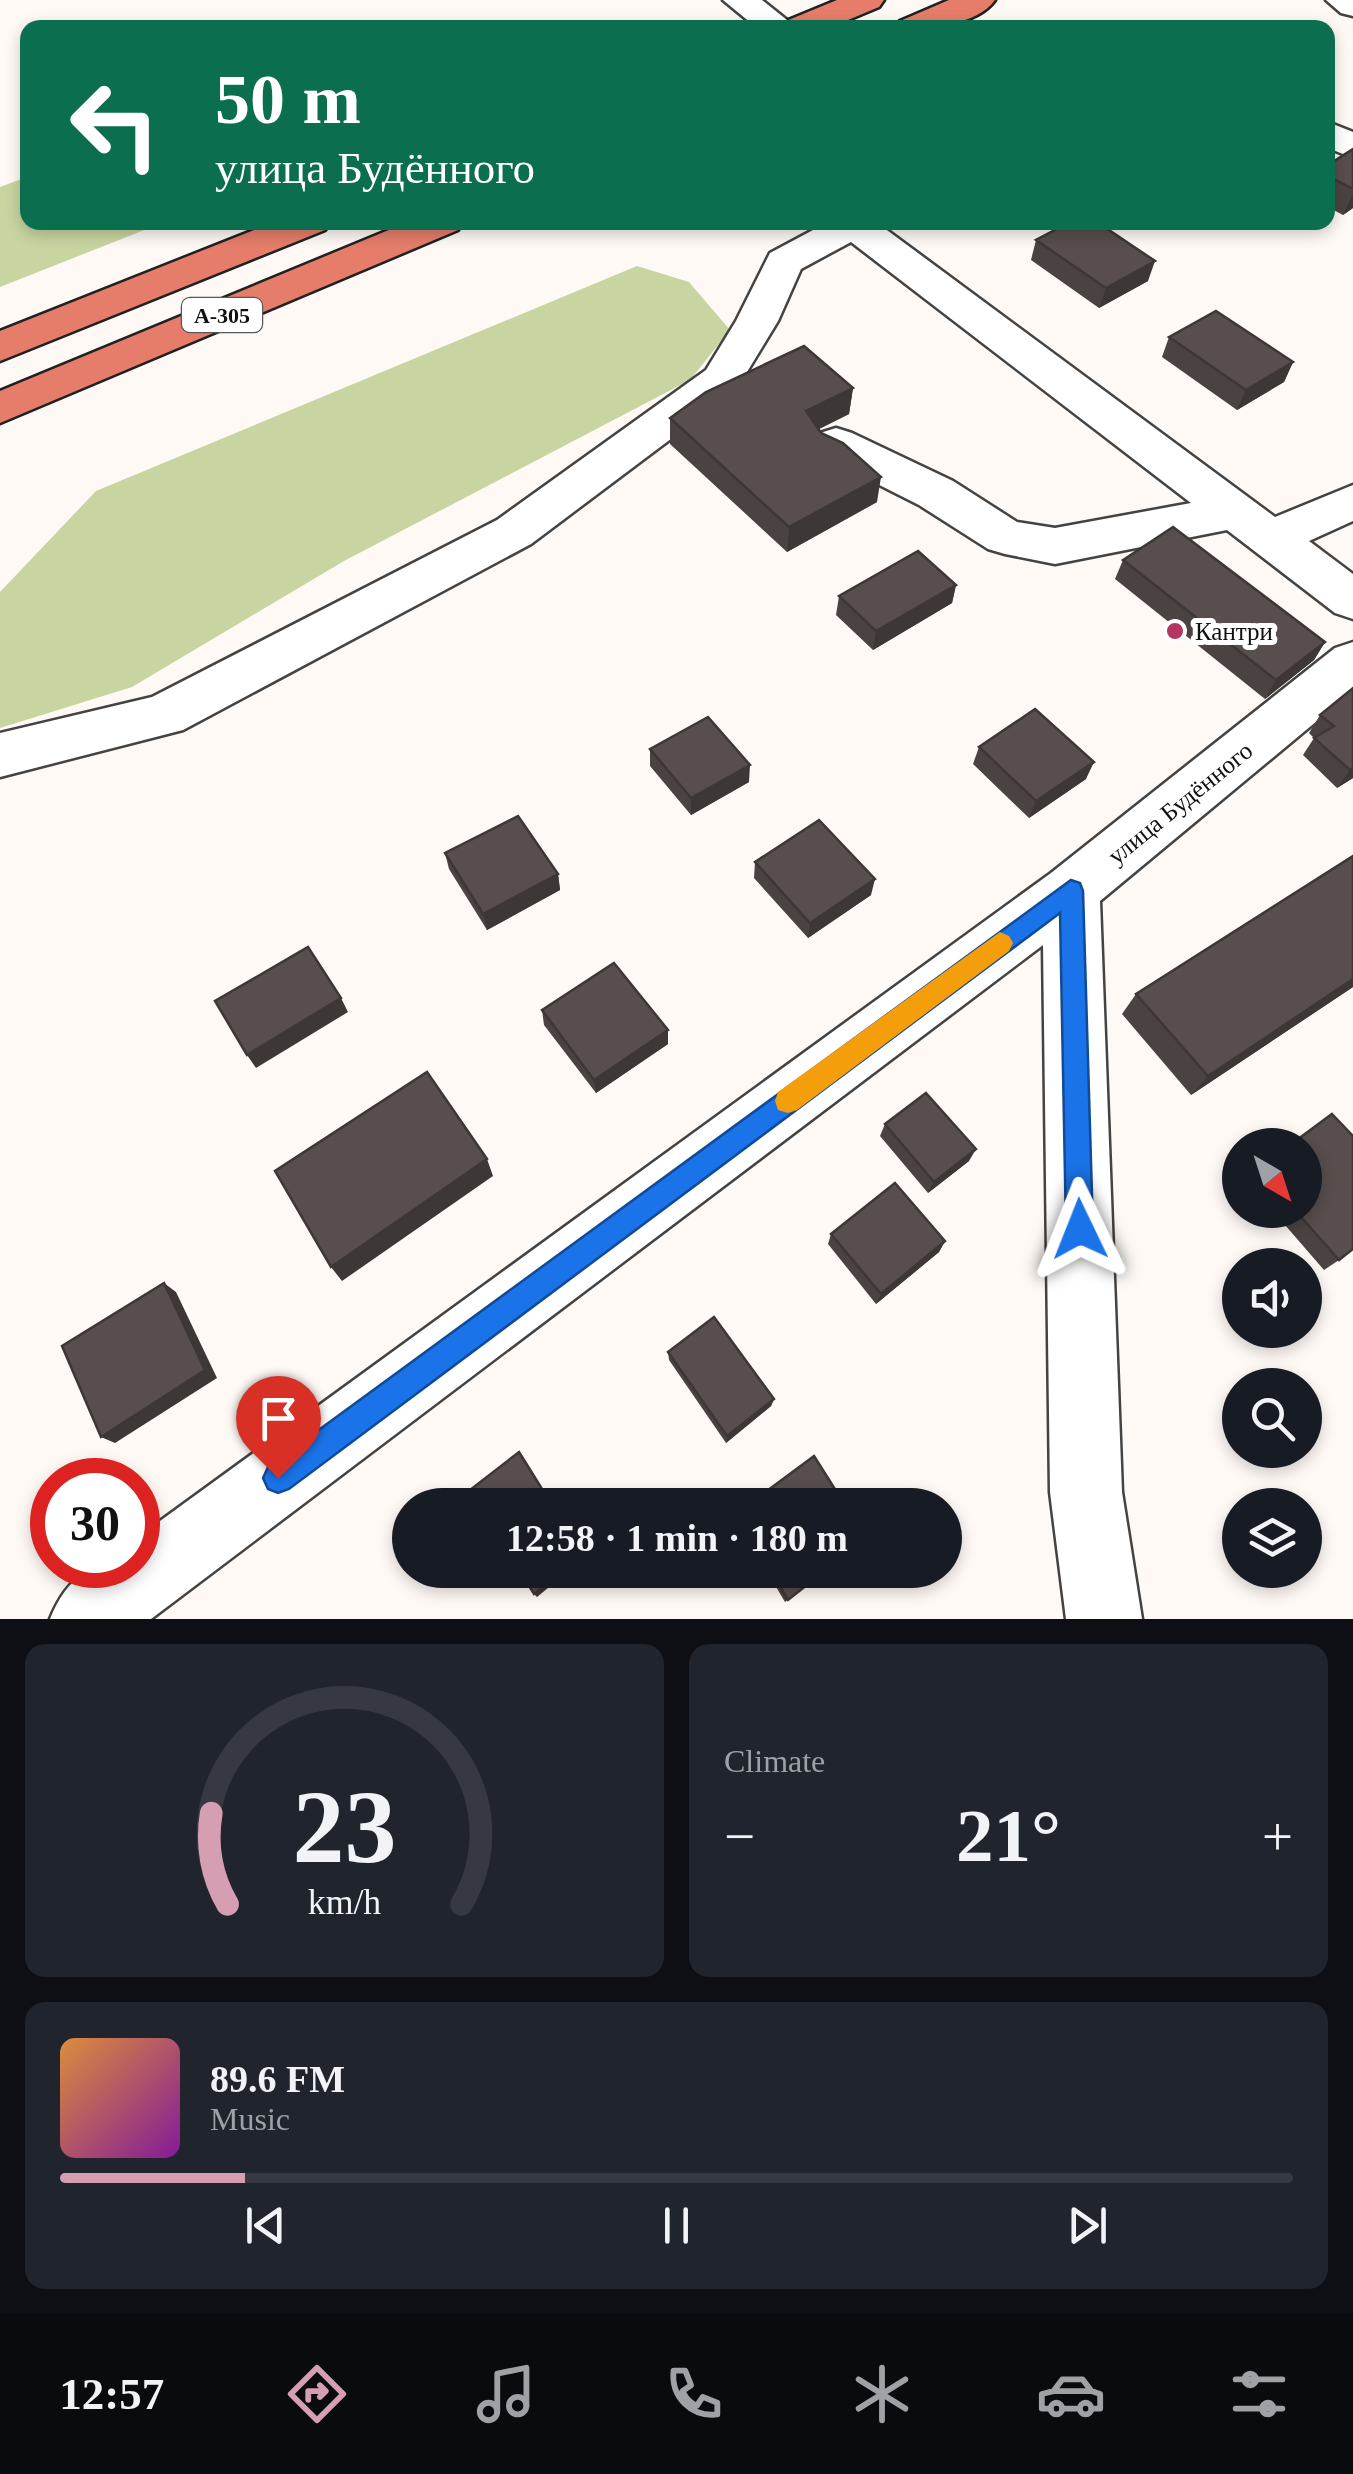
<!DOCTYPE html>
<meta charset="utf-8">
<style>
body{margin:0;font-family:"Times New Roman",serif;background:#20242c;color:#f1f3f6;height:100vh;display:flex;flex-direction:column;font-size:38px;white-space:nowrap}
*{box-sizing:border-box;margin:0}
p{font-size:32px;color:#9ea1a6}
.icon{flex:none;width:55px;height:55px;fill:none;stroke:currentColor;stroke-width:2;stroke-linecap:round;stroke-linejoin:round}
.map{position:relative;height:1619px;overflow:hidden}
.details{display:flex;flex-direction:column;gap:25px;padding:25px;background:#0d0f14;flex:1}
.details>*{flex:none}
.hud{position:absolute;left:20px;top:20px;width:1315px;height:210px;border-radius:20px;box-shadow:0 5px 15px #0003;background:#0b6e4f;color:#fff;overflow:hidden}
.needle{width:65px;rotate:141deg}
.tools{position:absolute;left:1222px;top:1128px;display:grid;gap:20px}
.tools a{display:grid;place-items:center;width:100px;height:100px;border-radius:50%;background:#171b24;box-shadow:0 5px 15px #0003;font-size:50px}
.speed{position:absolute;left:30px;top:1458px;display:flex;gap:20px;font-size:50px;font-weight:700;text-align:center}
.speed>*{display:grid;place-content:center;width:130px;height:130px;border-radius:50%;background:#171b24;box-shadow:0 5px 15px #0003;line-height:1}
.speed .limit{border:15px solid #d22;background:#fff;color:#111}
.pin{position:absolute;display:grid;place-items:center;width:85px;height:85px;color:#fff;margin:-102px -42px;border-radius:50% 50% 50% 0;rotate:-45deg;box-shadow:0 0 10px #0007}
.pin .icon{rotate:45deg}
.me{position:absolute;width:110px;margin:-55px;rotate:358deg;stroke-linejoin:round;filter:drop-shadow(0 0 8px #0008)}
.turn{display:flex;align-items:center;gap:35px;height:210px;padding:0 30px;font-size:45px}
.turn .icon{width:130px;height:130px;stroke-width:2.5}
.turn b{display:block;font-size:70px;line-height:85px}
.big{font-size:75px;font-weight:600;line-height:1.1}
.details .tile{flex:1;display:flex;flex-direction:column;justify-content:center;gap:15px;min-width:0;padding:0 35px;border-radius:20px;background:#20242c}
.details .dial{align-items:center;gap:0}
.dial svg{height:260px;overflow:visible;fill:none;stroke:#363941;stroke-width:7;stroke-linecap:round;text-anchor:middle}
.dial text{fill:#f1f3f6;stroke:none}
.song{display:flex;align-items:center;gap:30px}
.cover{width:120px;height:120px;border-radius:15px;background:linear-gradient(135deg,hsl(30 70% 55%),hsl(290 70% 35%))}
.played{height:10px;border-radius:5px;background:linear-gradient(90deg,#d59eb3 15%,#363941 15%)}
.keys{display:flex;justify-content:space-around;direction:ltr}
.heat{display:flex;justify-content:space-between;align-items:center;font-size:55px;direction:ltr}
.details .tiles{flex:1;display:grid;gap:25px;grid-template-columns:1fr 1fr}
.tile:last-child{grid-column:span 2}
.trip{position:absolute;left:392px;top:1488px;width:570px;height:100px;border-radius:50px;background:#171b24;box-shadow:0 5px 15px #0003;font-weight:600;line-height:100px;text-align:center}
.menu{display:flex;height:160px;justify-content:space-around;align-items:center;background:#090b0e;color:#9ea1a6}
.menu .icon{width:70px;height:70px}
.menu .selected{color:#d59eb3}
.menu b{font-size:45px;color:#f1f3f6}
.map>svg:first-child{display:block}
</style>
<div class="map">
<svg width="1353" height="1619" viewBox="0 0 1353 1619">
<rect width="100%" height="100%" fill="#fef9f4"/>
<path fill="#c8d5a1" d="M27,177L28,222L162,223L0,287V187Z
M637,266L689,282L730,330L690,380L344,561L132,687L0,728V592L96,491Z"/>
<g fill="none" stroke-linecap="round" stroke-linejoin="round">
<g stroke="#434343" stroke-width="5">
<path id="minor" d="M723,0H762L797,28H757Z
M1326,0H1353V16L1341,13Z
M1328,122L1353,132V158L1328,148Z
M828,222H876L1275,517L1353,485V521L1309,541L1353,574V619L1335,613L1227,530L1055,564L1005,554L988,549L919,505L820,455L813,444L820,433L836,428L852,433L953,481L1017,522L1055,528L1191,503L851,242L801,269L778,321L736,390L531,544L183,730L0,777V733L152,697L497,520L706,370L736,321L770,253Z
M1353,642V691L1100,901L1122,1492L1142,1619H1066L1050,1492L1043,945L151,1619H50C69,1573 90,1565 138,1565V1537L1051,873L1335,648Z"/>
</g>
<g stroke="#212121" stroke-width="5">
<path id="highway" d="M837,0H884L879,7L829,28H781L786,21Z
M949,0H995C976,27 925,28 895,28L900,21Z
M274,222H330L325,230L0,361V331Z
M408,222H463L458,230L0,423V391Z"/>
</g>
<use href="#minor" fill="#fff" fill-rule="evenodd"/>
<use href="#highway" fill="#e57d6a" fill-rule="evenodd"/>
</g>
<path fill="#4b4342" d="M1353,149V208L1343,215L1328,207V165Z
M1036,240L1148,281L1099,308L1031,260Z
M1169,337L1293,362L1284,382L1237,410L1162,357Z
M853,388L849,414L819,429L877,502L787,552L670,444V418Z
M1123,560L1325,642L1314,660L1265,699L1115,579Z
M956,585L952,603L873,650L836,615L839,596Z
M1353,688V778L1337,788L1303,755L1314,738L1309,733L1320,715Z
M979,747L1086,779L1029,818L973,764Z
M650,749L749,782L691,815L650,766Z
M445,853L558,874L560,890L487,930L449,869Z
M1353,856V987L1191,1095L1122,1014L1136,994Z
M755,862L871,895L808,938L754,878Z
M542,1010L668,1030V1044L596,1093L544,1025Z
M885,1124L969,1161L928,1193L880,1136Z
M1272,1210H1305L1339,1260L1324,1270Z
M831,1234L945,1241L939,1252L876,1304L828,1244Z
M668,1352L774,1399L771,1406L726,1443L669,1360Z
M766,1570H827L785,1602Z"/>
<path fill="#3d3736" d="M1353,193V208L1343,215Z
M1155,261L1148,281L1099,308L1106,288Z
M1293,362L1284,382L1237,410L1246,390Z
M853,388L849,414L803,437L806,411Z
M881,477L877,502L787,552L789,527Z
M956,585L952,603L873,650L876,631Z
M1325,642L1314,660L1265,699L1276,680Z
M1094,762L1086,779L1029,818L1036,801Z
M750,765L749,782L691,815V798Z
M1353,768V778L1337,788L1350,770Z
M558,874L560,890L487,930L483,914Z
M875,879L871,895L808,938L810,923Z
M1353,979V987L1191,1095L1208,1076Z
M341,998L348,1012L256,1068L247,1055Z
M668,1030V1044L596,1093L594,1080Z
M976,1149L969,1161L928,1193L934,1182Z
M487,1159L493,1176L342,1281L331,1267Z
M945,1241L939,1252L876,1304L881,1294Z
M164,1283L176,1292L217,1378L115,1443L101,1437Z
M774,1399L771,1406L726,1443L727,1436Z
M563,1570H570L537,1597L534,1594Z"/>
<path fill="#574e4d" stroke="#3d3736" stroke-width="2.5" d="M1353,149V189L1328,176V165Z
M1070,222H1097L1155,261L1106,288L1036,240Z
M1216,311L1293,362L1246,390L1169,337Z
M804,346L853,388L806,411L821,433L843,443L881,477L789,527L670,418L706,392Z
M1173,527L1325,642L1276,680L1123,560Z
M918,551L956,585L876,631L839,596Z
M1353,688V768L1350,770L1314,738L1334,726L1320,715Z
M1035,709L1094,762L1036,801L979,747Z
M708,717L750,765L691,798L650,749Z
M518,816L558,874L483,914L445,853Z
M819,820L875,879L810,923L755,862Z
M1353,856V979L1208,1076L1136,994Z
M308,947L341,998L247,1055L215,1001Z
M614,963L668,1030L594,1080L542,1010Z
M427,1072L487,1159L331,1267L275,1171Z
M926,1093L976,1149L934,1182L885,1124Z
M1332,1114L1353,1136V1249L1339,1260L1295,1210H1305V1145H1290Z
M895,1183L945,1241L881,1294L831,1234Z
M164,1283L205,1370L101,1437L62,1346Z
M714,1317L774,1399L727,1436L668,1352Z
M519,1452L552,1505H479L470,1490Z
M814,1456L845,1505H748Z
M519,1570H563L534,1594Z
M770,1570H826L788,1600Z"/>
<path fill="#1a73e8" stroke="#114b97" stroke-width="2.5" d="M1071,880L1080,883L1083,891L1093,1229L1089,1239L1080,1243L1070,1239L1066,1229L1060,913L289,1489L278,1493L268,1489L263,1478L268,1467Z"/>
<path fill="#f59e0b" d="M1000,932L1009,936L1013,943L1009,951L797,1110L788,1113L778,1110L775,1101L778,1092Z"/>
<circle fill="#b23562" stroke="#fff" stroke-width="4" cx="1175" cy="631" r="10"/>
<g text-anchor="middle" dominant-baseline="central" stroke-width="10" stroke-linejoin="round" paint-order="stroke">
<rect fill="#fff" stroke="#585858" stroke-width="2.5" x="182" y="298" width="80" height="34" rx="8"/>
<g font-size="22" font-weight="bold" fill="#101010">
<text x="222" y="315">А-305</text>
</g>
<g font-size="25" fill="#101010" stroke="#fff" text-anchor="start">
<text x="1195" y="631">Кантри</text>
</g>
<g font-size="25" fill="#101010" stroke="#fff">
<text transform="translate(1180 803) rotate(-39)">улица Будённого</text>
</g>
</g>
</svg>
<div class="tools">
<a><svg class="needle" viewBox="-14 -14 28 28"><path d="M0-13l5 13h-10z" fill="#e53935"/><path d="M0 13l5-13h-10z" fill="#9ea1a6"/></svg></a>
<a><svg class="icon" aria-label="sound" viewBox="0 0 24 24"><path d="M4 9h4l5-4v14l-5-4H4zM17 9q2 3 0 6"/></svg></a>
<a><svg class="icon" aria-label="search" viewBox="0 0 24 24"><circle cx="10" cy="10" r="6"/><path d="M15 15l6 6"/></svg></a>
<a><svg class="icon" aria-label="layers" viewBox="0 0 24 24"><path d="M12 4l9 5-9 5-9-5zM3 14l9 5 9-5"/></svg></a>
</div>
<div class="speed"><div class="limit">30</div></div>
<div class="pin" style="left:278px;top:1478px;background:#d93025"><svg class="icon" aria-label="arrive" viewBox="0 0 24 24"><path d="M6 21V4h12l-3 4 3 4H6"/></svg></div>
<svg class="me" style="left:1080px;top:1229px" viewBox="-20 -20 40 40"><path d="M0-17L14 15 0 8-14 15z" fill="#1a73e8" stroke="#fff" stroke-width="4"/></svg>
<div class="trip">12:58 · 1 min · 180 m</div>
<div class="hud">
<div class="turn"><svg class="icon" aria-label="left" viewBox="0 0 24 24"><path d="M17 20v-9H6M10 6l-5 5 5 5"/></svg><div><b>50 m</b>улица Будённого</div></div>
</div>
</div>
<section class="details">
<div class="tiles">
<div class="tile dial"><svg viewBox="0 0 100 80">
<path d="M14 69A42 42 0 1 1 86 69"/>
<path d="M14 69A42 42 0 0 1 9 41" stroke="#d59eb3"/>
<text x="50" y="56" font-size="32" font-weight="700">23</text>
<text x="50" y="72" font-size="11">km/h</text>
</svg></div>
<div class="tile"><p>Climate</p>
<div class="heat"><a>−</a><b class="big">21°</b><a>+</a></div>
</div>
<div class="tile">
<div class="song"><i class="cover"></i><div><b>89.6 FM</b><p>Music</p></div></div>
<div class="played"></div>
<div class="keys"><svg class="icon" aria-label="previous" viewBox="0 0 24 24"><path d="M18 5L8 12l10 7zM5 5v14"/></svg><svg class="icon" aria-label="pause" viewBox="0 0 24 24"><path d="M8 5v14M16 5v14"/></svg><svg class="icon" aria-label="next" viewBox="0 0 24 24"><path d="M6 5l10 7-10 7zM19 5v14"/></svg></div>
</div>
</div>
</section>
<nav class="menu">
<b>12:57</b>
<svg class="icon selected" aria-label="directions" viewBox="0 0 24 24"><path d="M12 3l9 9-9 9-9-9zM9 14v-3h6M13 9l2 2-2 2"/></svg>
<svg class="icon" aria-label="music" viewBox="0 0 24 24"><path d="M9 18V5l10-2v13"/><circle cx="6" cy="18" r="3"/><circle cx="16" cy="16" r="3"/></svg>
<svg class="icon" aria-label="phone" viewBox="0 0 24 24"><path d="M5 4h4l2 5-3 2q2 4 5 5l2-3 5 2v4C11 20 4 13 5 4z"/></svg>
<svg class="icon" aria-label="climate" viewBox="0 0 24 24"><path d="M12 3v18M4 7l16 10M4 17L20 7"/></svg>
<svg class="icon" aria-label="car" viewBox="0 0 24 24"><path d="M5 17H2v-5l4-1 3-4h7l3 4 3 1v5h-3M9 17h6M6 11h13"/><circle cx="7" cy="17" r="2"/><circle cx="17" cy="17" r="2"/></svg>
<svg class="icon" aria-label="filters" viewBox="0 0 24 24"><path d="M4 7h16M4 17h16"/><circle cx="9" cy="7" r="2"/><circle cx="15" cy="17" r="2"/></svg>
</nav>
